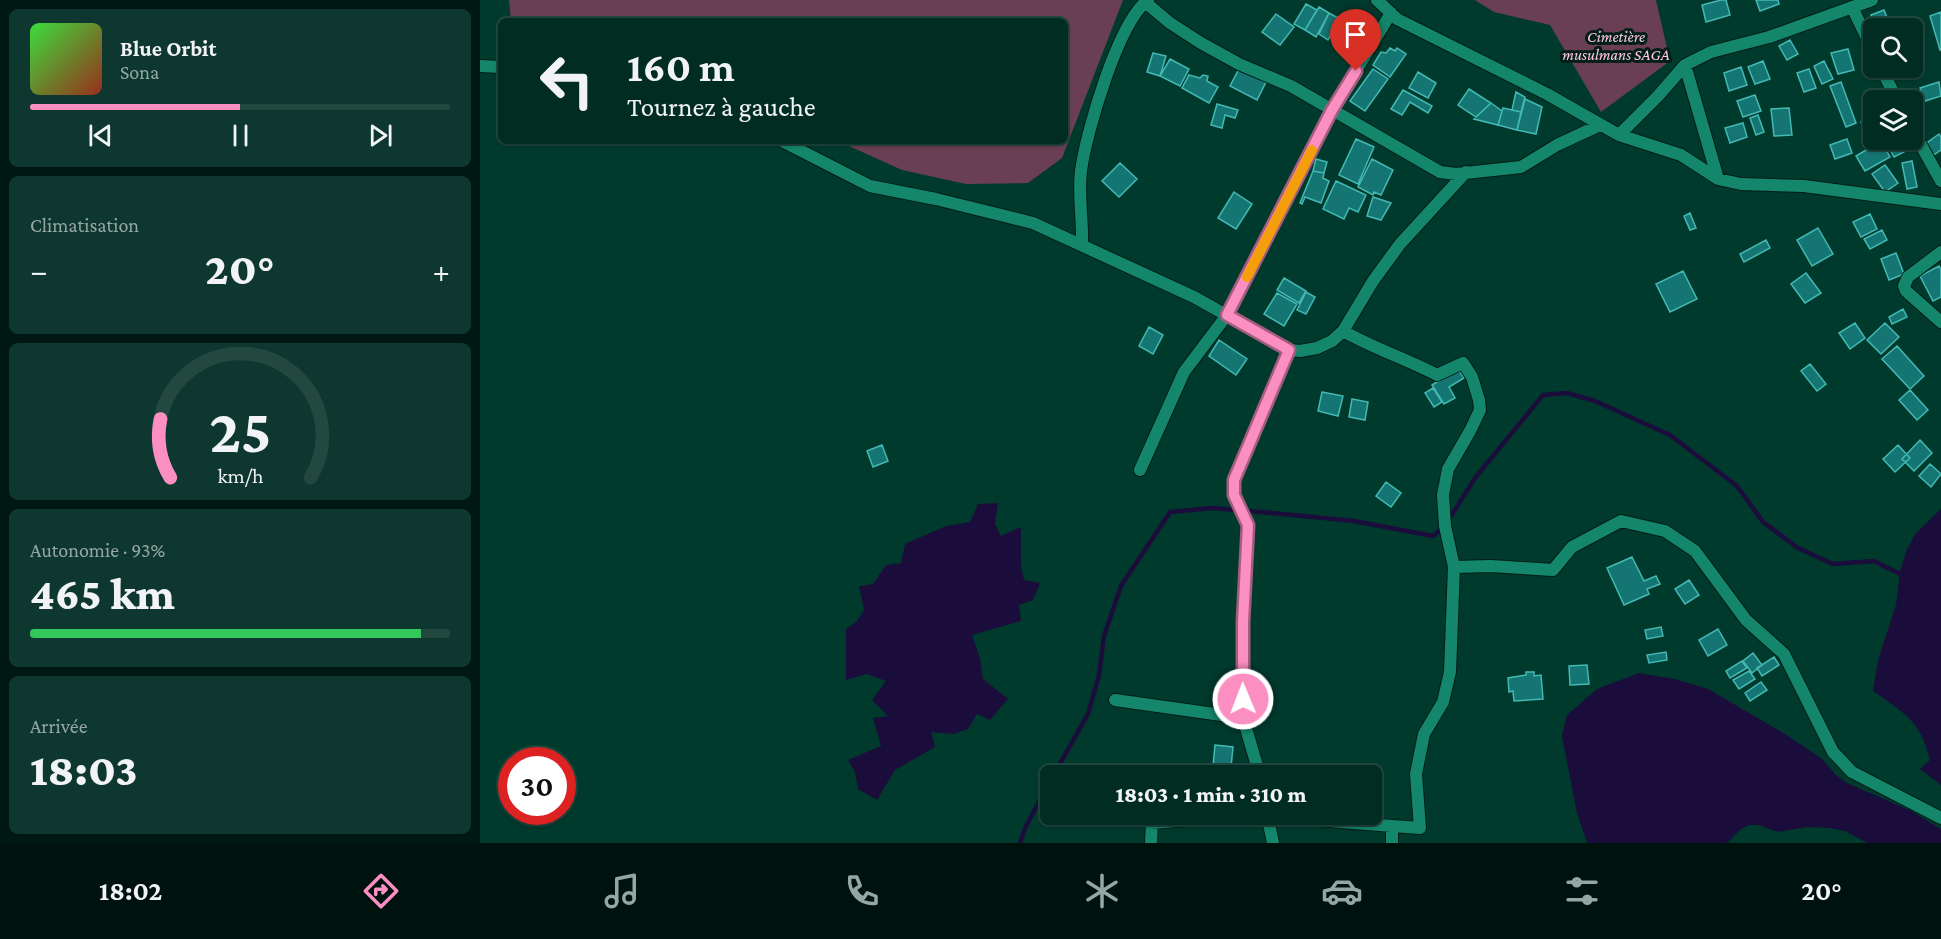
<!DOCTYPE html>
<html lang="fr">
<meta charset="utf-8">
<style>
body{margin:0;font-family:"Crimson Pro",serif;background:#0e382f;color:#f1f3f6;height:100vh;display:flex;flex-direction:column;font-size:22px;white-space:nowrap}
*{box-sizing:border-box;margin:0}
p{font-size:20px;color:#95a7a5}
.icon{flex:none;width:33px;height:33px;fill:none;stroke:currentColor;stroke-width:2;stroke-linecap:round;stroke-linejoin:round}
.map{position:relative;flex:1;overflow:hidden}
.panel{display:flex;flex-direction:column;gap:9px;padding:9px;background:#001813;width:480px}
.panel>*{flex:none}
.guide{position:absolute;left:18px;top:18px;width:570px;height:126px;border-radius:9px;box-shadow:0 2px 4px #0004,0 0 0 2px #224840;background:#002c22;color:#f1f3f6;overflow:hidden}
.buttons{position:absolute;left:1383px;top:18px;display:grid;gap:12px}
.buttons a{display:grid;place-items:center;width:60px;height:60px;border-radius:9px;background:#002c22;box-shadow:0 2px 4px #0004,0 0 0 2px #224840;font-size:30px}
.speed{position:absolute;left:18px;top:747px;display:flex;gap:12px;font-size:30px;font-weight:700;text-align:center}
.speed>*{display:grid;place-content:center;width:78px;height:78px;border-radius:50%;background:#002c22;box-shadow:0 2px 4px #0004,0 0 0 2px #224840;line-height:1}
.speed .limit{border:9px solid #d22;background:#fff;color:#111}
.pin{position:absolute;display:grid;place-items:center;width:51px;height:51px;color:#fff;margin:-62px -26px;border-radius:50% 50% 50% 0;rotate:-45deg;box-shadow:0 0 6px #0007}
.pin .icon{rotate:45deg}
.me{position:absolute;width:66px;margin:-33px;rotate:359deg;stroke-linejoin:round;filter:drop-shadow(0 0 4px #0008)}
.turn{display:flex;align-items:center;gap:21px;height:126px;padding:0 30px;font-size:27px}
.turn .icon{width:78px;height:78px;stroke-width:2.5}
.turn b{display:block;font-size:42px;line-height:51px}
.big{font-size:45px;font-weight:800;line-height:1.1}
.panel .tile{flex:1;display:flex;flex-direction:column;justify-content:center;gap:9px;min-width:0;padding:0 21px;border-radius:9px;background:#0e382f}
.panel .dial{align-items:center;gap:0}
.dial svg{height:156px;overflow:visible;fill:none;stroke:#224840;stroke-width:7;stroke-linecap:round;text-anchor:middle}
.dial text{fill:#f1f3f6;stroke:none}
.song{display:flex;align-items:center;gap:18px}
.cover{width:72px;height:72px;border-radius:9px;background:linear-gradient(135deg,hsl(120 70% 55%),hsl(10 70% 35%))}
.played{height:6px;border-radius:3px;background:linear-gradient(90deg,#fc8fc2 50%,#224840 50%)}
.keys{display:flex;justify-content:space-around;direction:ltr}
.heat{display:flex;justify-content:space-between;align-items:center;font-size:33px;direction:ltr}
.charge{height:9px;border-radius:4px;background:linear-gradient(90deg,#34c759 93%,#224840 0)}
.trip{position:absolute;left:560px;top:765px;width:342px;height:60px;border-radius:9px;background:#002c22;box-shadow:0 2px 4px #0004,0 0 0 2px #224840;font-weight:800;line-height:60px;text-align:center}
.menu{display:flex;height:96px;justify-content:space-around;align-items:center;background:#00120e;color:#95a7a5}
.menu .icon{width:42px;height:42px}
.menu .current{color:#fc8fc2}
.menu b{font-size:27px;color:#f1f3f6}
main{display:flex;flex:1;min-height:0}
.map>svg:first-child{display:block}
</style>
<main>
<section class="panel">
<div class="tile">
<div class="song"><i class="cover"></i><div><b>Blue Orbit</b><p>Sona</p></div></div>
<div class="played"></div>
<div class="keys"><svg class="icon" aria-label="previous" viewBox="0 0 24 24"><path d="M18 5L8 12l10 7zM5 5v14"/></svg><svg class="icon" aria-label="pause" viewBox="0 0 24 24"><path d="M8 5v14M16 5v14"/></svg><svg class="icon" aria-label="next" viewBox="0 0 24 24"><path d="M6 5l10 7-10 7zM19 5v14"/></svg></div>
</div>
<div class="tile"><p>Climatisation</p>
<div class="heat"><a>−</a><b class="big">20°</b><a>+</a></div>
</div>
<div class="tile dial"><svg viewBox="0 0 100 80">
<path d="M14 69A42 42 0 1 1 86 69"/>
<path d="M14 69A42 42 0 0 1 9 39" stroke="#fc8fc2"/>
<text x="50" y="56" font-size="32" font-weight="700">25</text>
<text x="50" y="72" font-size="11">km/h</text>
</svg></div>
<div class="tile"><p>Autonomie · 93%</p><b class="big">465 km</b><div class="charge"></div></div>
<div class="tile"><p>Arrivée</p><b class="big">18:03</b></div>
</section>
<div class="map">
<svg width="1461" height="843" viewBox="0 0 1461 843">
<rect width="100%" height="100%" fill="#003a2d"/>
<path fill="#6b3f53" d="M29,0H643L582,158L548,183L486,184L422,170L358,141H585V21H31Z
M995,0H1176L1190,61L1121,112L1070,25L1014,12Z"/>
<path fill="#1b0d3b" d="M518,503L515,524L521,536L541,527V565L544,580L560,583L553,600L539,605L541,621L492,635L500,658L503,679L528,699L510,720L497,714L488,729L473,734L451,732L455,747L415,770L397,800L378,789L375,772L368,760L401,746L393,718L408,716L392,700L406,681L387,674L366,680V629L377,621L384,610L379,586L393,584L406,565L421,563L425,544L466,526L490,522L498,504Z
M1461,509V785L1440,769L1450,760C1441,721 1424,713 1393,691L1398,660L1416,605L1420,571L1427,549L1436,533Z
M1159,673L1195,679L1228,689L1305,734L1341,758L1357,776L1367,783L1431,811L1461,829V843H1387L1365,831L1349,828L1328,827L1298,832L1278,825H1269L1261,829L1247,843H1107L1097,813L1082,736L1087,715L1117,689Z"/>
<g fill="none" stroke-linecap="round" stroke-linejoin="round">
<path stroke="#1b0d3b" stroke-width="4.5" d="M968,521L995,478L1063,395L1087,393L1115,401L1190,435L1257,486L1283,522L1318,548L1353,564L1394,561L1424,576
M573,776L608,714L619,675L624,636L641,586L690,512L732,508L792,513L874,521L953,536L963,528
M540,843L545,828L570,781"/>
</g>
<path fill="#157572" stroke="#44b9b4" stroke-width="1.5" d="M1241,0H1246L1250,15L1226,22L1222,5Z
M1276,0H1298L1299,4L1280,11Z
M826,4L837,10L825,30L814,24Z
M839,7L849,13L836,37L825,30Z
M1404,10L1411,28H1396L1391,15Z
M1461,12V50H1460L1450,16Z
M849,13L860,19L848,40L839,34Z
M796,14L814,27L800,45L782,32Z
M1310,40L1318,54L1307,60L1299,46Z
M910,48L915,51L917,48L926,54L910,77L893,65L901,52L906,53Z
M1368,49L1374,70L1358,74L1351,53Z
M673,53L686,56L680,76L667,72Z
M690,59L709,69L700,86L680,76Z
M1283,61L1290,79L1275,84L1268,67Z
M1344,61L1353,79L1342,84L1334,66Z
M1261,67L1267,85L1249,91L1244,73Z
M759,69L786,82L777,100L750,86Z
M893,69L908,79L885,111L870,101Z
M1329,69L1336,88L1324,92L1317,73Z
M938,72L956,83L948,98L929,88Z
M709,75L720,78L723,75L728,76L727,81L738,87L729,103L702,88Z
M1361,82L1376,123L1366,127L1350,86Z
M1459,82L1461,96L1445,101L1440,88Z
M989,89L1011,103L996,117L978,105Z
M923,90L952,106L948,113L930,102L922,115L911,109Z
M1036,92L1045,97L1041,112L1032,110Z
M1275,95L1281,111L1263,117L1257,101Z
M1045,99L1062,107L1056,134L1037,130Z
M1011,103L1022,111L1018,125L994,119Z
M737,104L758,110L755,118L745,115L742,128L731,125Z
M1023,108L1041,112L1037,130L1018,125Z
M1309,108L1312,135L1294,136L1291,109Z
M1278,115L1284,132L1276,135L1270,118Z
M1394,116V126L1385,130L1381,122Z
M1263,123L1267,137L1250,143L1245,128Z
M1459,134L1461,137V150L1452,156L1444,145Z
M876,139L894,147L878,184L859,175Z
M1367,139L1372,153L1355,159L1350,145Z
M1405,140H1417L1424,152L1414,157Z
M1401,141L1410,157L1385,171L1376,156Z
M836,159L847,162L844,173L833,171Z
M892,159L913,170L901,195L894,192L893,195L878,187Z
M1432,161L1437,187L1427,189L1422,163Z
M640,163L657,179L639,197L622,181Z
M1405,165L1418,183L1405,192L1392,174Z
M833,171L844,173L843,178L849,181L841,203L825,197L822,204L820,203Z
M856,181L886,195L878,212L869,208L864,219L843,209Z
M754,192L772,204L756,229L738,218Z
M893,197L911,203L901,220L887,216Z
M1210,213L1216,228L1210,230L1204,216Z
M1390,214L1397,229L1381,237L1373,222Z
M1338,228L1353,254L1332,266L1317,240Z
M1402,230L1407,240L1390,249L1384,239Z
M1286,240L1290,248L1264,262L1260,254Z
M1416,253L1424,274L1409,280L1401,259Z
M1459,266L1461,270V297L1453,301L1440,276Z
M1203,271L1217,299L1190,312L1176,284Z
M1326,273L1341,293L1325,303L1311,284Z
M804,278L826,291L819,303L797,290Z
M826,292L835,297L826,314L817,310Z
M797,293L817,304L804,326L784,314Z
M1423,309L1427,317L1412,324L1409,317Z
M1375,323L1385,338L1370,349L1359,333Z
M1405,323L1419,337L1401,354L1387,340Z
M669,327L683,335L673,354L659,346Z
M739,340L767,359L756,375L729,356Z
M1417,346L1444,376L1430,389L1402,359Z
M1330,364L1346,384L1337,391L1321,371Z
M978,369L984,378L969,387L975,398L964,404L952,385Z
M953,388L962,402L954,407L945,393Z
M1430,390L1448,410L1437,420L1419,400Z
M842,392L863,396L858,416L838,411Z
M872,399L888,402L885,420L869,417Z
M1440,440L1452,453L1434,471L1422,459Z
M402,445L408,461L393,467L387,451Z
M1418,445L1430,458L1415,472L1403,459Z
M1450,464L1461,474L1451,487L1439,476Z
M906,482L921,493L911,507L896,496Z
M1152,557L1164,581L1176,576L1180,584L1167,589L1169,594L1144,605L1127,568Z
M1209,580L1219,595L1205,604L1195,589Z
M1181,627L1183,636L1167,639L1165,630Z
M1238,629L1247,645L1228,656L1219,640Z
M1186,652L1187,660L1169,663L1167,655Z
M1273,653L1282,665L1272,673L1263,661Z
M1294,657L1299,665L1282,676L1277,668Z
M1262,661L1267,668L1250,678L1246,671Z
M1107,665L1109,684L1090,685L1089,666Z
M1269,671L1275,679L1259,689L1253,680Z
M1046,672H1054V676L1061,675L1063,699L1034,701L1033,691L1029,692L1028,678L1046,675Z
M1281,682L1287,690L1270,701L1265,693Z
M735,745L753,747L751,767L733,766Z"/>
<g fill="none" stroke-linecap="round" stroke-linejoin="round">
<g stroke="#001e16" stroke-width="14">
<path id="street" d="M665,0V2L690,23L721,43L759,64L811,86L960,172L976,174L1041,167L1077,145L1120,125
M897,0L917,19L1067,94L1139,135L1201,155L1238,179L1261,184L1324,186L1461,204
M1372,7L1394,53
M1205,65L1238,179
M0,66L21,67
M1401,68L1417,100
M1432,129L1461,181
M1139,135L1178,96L1205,65L1231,52L1289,37L1392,0
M302,141L390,186L456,199L553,223L714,297L809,350L820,351L837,348L852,341L863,331L893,281L920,244L986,172
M602,245C603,221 598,195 601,171C606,133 638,22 668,0
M1461,252L1428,277L1424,286L1426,291L1461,322
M863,331C893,348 926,359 957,375L983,363L992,377L999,400L1000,410L990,431L968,469L963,495L965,526L974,567L970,672L963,702L944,734L936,774L940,828L912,826V843
M660,470L704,372L747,315L852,110L911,13
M974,567L1011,566L1073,570L1092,547L1141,521L1185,531L1215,551L1266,620L1304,654L1353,752L1372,772L1461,818
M635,700L763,718
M780,776L763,718V622L768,525L754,495V480L809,350
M787,814L793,843
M671,843L672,823L757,816H787L912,826"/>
</g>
<use href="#street" stroke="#14866b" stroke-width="12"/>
</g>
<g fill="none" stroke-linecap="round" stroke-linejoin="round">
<g stroke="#a45d7e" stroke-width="15">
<path id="route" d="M763,699V622L768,525L754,495V480L809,350L747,315L852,110L876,71"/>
</g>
<use href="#route" stroke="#fc8fc2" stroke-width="10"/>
<path stroke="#f59e0b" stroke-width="10" d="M767,277L832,150"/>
</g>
<g text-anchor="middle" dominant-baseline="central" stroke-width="6" stroke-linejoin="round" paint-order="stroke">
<g font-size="16" font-style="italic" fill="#fec7de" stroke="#001e16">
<text x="1136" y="36">Cimetière<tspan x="1136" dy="18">musulmans SAGA</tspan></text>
</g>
</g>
</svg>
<div class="buttons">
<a><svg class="icon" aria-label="search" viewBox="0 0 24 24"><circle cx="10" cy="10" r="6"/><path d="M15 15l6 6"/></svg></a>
<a><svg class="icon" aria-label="layers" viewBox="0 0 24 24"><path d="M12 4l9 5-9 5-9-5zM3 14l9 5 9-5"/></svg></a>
</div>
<div class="speed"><div class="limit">30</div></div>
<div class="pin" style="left:876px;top:71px;background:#d93025"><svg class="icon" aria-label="arrive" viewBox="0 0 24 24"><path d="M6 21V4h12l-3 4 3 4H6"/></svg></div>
<svg class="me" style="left:763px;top:699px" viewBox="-20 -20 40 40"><circle r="17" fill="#fc8fc2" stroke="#fff" stroke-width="3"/><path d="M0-11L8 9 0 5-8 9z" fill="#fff"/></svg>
<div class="trip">18:03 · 1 min · 310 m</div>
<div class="guide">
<div class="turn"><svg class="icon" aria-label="left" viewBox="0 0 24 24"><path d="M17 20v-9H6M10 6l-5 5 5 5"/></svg><div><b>160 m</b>Tournez à gauche</div></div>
</div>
</div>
</main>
<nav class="menu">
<b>18:02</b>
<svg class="icon current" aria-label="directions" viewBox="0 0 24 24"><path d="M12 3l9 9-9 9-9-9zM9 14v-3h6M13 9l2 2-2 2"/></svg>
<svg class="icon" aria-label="music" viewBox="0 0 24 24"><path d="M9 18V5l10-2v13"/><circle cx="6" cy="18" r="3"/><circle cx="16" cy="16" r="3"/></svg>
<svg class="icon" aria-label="phone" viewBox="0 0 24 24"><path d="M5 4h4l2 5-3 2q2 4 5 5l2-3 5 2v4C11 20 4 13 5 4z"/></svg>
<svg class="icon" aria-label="climate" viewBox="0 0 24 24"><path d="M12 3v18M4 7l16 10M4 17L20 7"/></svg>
<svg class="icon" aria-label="car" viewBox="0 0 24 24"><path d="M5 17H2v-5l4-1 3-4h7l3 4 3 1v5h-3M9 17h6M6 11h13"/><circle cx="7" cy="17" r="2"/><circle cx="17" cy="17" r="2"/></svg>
<svg class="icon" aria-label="filters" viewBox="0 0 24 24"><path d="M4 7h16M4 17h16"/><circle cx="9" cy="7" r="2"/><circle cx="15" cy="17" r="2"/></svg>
<b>20°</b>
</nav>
